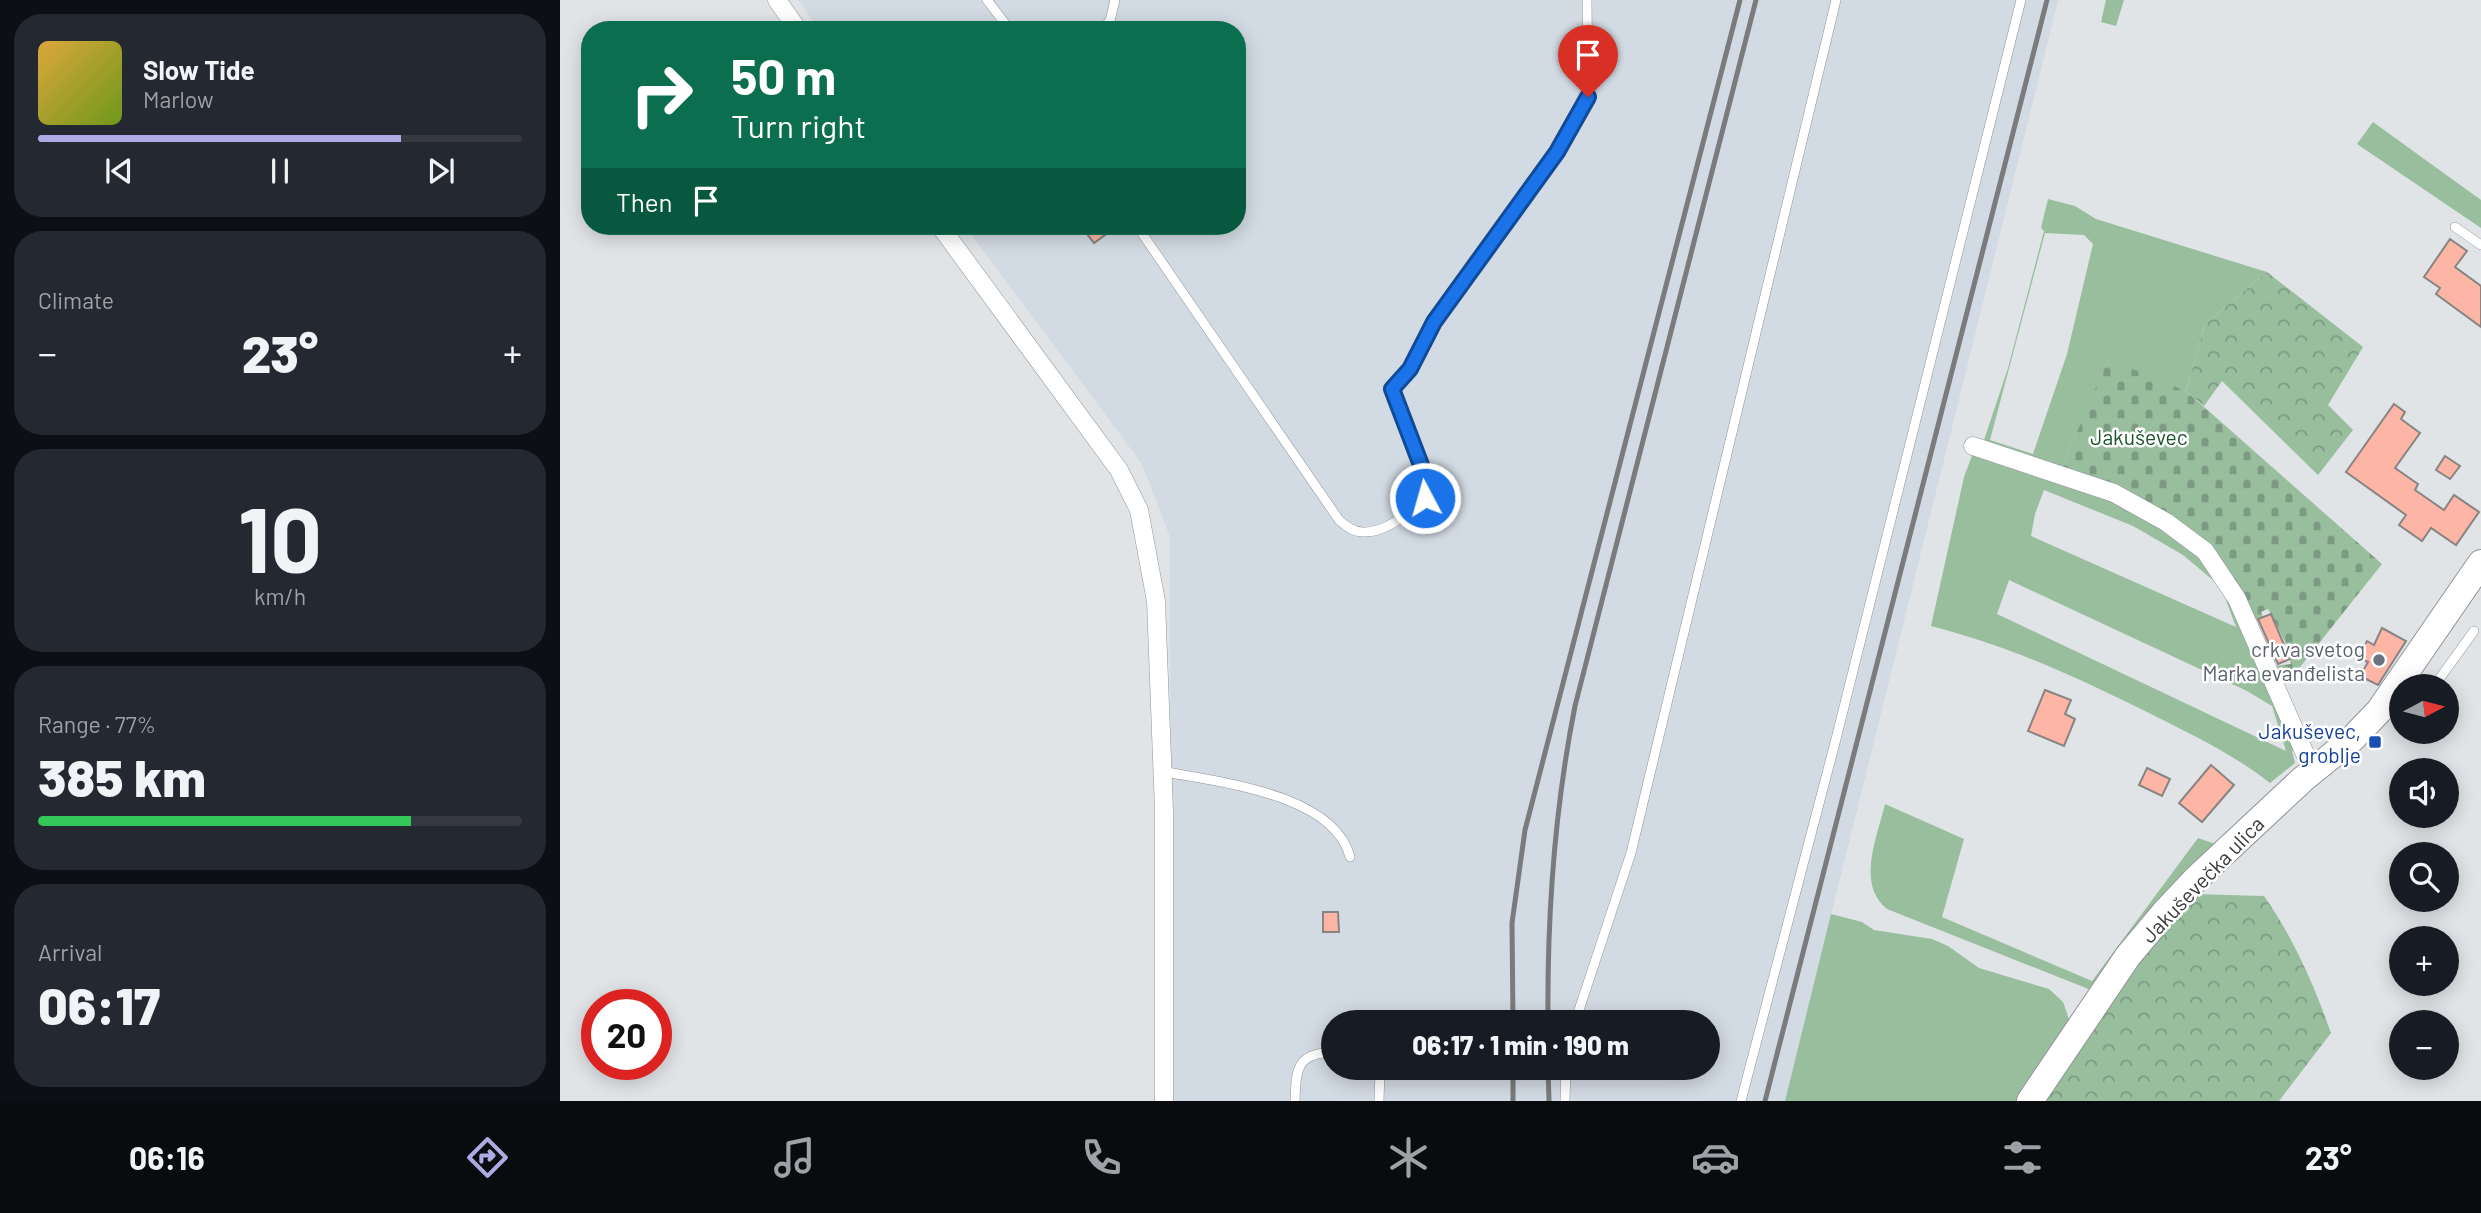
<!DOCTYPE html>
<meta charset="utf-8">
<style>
body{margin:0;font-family:Barlow,sans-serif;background:#242831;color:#f1f3f6;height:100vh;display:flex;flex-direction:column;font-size:26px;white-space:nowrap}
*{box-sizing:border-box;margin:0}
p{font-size:23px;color:#9ea1a6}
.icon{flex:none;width:38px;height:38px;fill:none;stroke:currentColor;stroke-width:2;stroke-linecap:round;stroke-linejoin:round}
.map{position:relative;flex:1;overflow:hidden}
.panel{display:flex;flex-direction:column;gap:14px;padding:14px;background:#0d0f14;width:560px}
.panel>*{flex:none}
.hud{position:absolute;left:21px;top:21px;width:665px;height:214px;border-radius:28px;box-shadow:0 4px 18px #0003;background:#0b6e4f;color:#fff;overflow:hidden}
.needle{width:46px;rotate:83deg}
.controls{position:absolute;left:1829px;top:674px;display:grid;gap:14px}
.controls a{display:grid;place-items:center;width:70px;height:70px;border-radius:50%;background:#171b24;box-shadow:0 4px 18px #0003;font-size:35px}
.speed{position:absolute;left:21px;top:989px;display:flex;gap:14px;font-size:35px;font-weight:700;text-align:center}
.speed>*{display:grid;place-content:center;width:91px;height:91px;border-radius:50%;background:#171b24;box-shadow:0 4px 18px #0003;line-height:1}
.speed .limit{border:10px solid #d22;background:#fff;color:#111}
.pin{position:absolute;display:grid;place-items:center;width:60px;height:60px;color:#fff;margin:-72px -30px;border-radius:50% 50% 50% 0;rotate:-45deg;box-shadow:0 0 7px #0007}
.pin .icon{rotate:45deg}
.me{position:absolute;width:77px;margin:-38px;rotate:354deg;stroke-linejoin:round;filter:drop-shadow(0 0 5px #0008)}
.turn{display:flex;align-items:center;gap:24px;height:147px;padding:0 35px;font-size:32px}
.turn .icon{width:91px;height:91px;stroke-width:2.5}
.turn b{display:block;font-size:49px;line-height:60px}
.then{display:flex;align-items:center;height:66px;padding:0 35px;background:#0003;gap:14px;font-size:26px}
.big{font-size:52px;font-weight:800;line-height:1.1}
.panel .tile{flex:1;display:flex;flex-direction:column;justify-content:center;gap:10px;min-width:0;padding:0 24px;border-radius:28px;background:#242831}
.panel .dial{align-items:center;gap:0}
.dial b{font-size:91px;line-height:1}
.song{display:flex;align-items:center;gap:21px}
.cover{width:84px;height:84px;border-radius:10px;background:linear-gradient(135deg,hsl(40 70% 55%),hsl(80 70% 35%))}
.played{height:7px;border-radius:4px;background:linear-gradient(90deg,#adabe3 75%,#363941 75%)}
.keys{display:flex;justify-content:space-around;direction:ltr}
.heat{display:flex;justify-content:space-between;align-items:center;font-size:38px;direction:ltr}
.charge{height:10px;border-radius:5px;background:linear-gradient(90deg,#34c759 77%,#363941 0)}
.trip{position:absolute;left:761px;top:1010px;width:399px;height:70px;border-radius:35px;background:#171b24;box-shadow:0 4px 18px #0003;font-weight:800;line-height:70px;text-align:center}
.menu{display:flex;height:112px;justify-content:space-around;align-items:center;background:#090b0e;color:#9ea1a6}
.menu .icon{width:49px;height:49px}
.menu .on{color:#adabe3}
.menu b{font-size:32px;color:#f1f3f6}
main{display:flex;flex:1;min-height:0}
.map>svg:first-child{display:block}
</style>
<main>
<section class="panel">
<div class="tile">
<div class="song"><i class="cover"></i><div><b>Slow Tide</b><p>Marlow</p></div></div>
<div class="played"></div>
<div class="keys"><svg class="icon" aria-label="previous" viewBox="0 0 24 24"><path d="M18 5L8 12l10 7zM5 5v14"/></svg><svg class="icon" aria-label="pause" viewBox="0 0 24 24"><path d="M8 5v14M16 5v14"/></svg><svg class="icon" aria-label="next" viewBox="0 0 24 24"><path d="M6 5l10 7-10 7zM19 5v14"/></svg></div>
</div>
<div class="tile"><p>Climate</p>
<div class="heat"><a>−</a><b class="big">23°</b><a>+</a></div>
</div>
<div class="tile dial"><b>10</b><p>km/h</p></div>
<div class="tile"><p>Range · 77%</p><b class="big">385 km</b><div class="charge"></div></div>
<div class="tile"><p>Arrival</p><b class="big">06:17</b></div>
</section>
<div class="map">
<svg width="1921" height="1101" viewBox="0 0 1921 1101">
<defs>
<pattern id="forest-crowns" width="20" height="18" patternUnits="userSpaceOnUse" patternTransform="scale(1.75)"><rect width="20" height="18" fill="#98be9e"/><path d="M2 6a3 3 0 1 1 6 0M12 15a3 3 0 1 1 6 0" fill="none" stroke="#7d9b82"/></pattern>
<pattern id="cemetery-stones" width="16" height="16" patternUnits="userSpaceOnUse" patternTransform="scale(1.75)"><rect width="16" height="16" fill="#98be9e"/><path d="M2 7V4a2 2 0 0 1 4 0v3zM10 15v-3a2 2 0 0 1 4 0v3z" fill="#7d9b82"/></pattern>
</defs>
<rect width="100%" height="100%" fill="#e1e4e7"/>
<path fill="#d2dae3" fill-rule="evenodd" d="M238,0H1498L1225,1101H611L610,537L582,464L405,226H677V30H260ZM774,1022H1148V1068H774Z"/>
<path fill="#98be9e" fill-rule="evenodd" d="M1546,0H1564L1556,26L1541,22Z
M1813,122L1921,200V228L1797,144Z
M1488,199L1515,206L1536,219L1707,272L1645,324L1626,391L1548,360L1502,467L1423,443L1448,368L1484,231L1481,228ZM1485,233L1524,235L1533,244L1507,354L1473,454L1430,440Z
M1413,453L1528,486L1597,520L1657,573L1737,749L1732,751L1735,763L1710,783C1672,753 1628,733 1585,711C1511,675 1452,647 1371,626L1404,477ZM1484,490L1573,526L1623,555L1661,587L1676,627L1471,536L1475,514ZM1449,580L1687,691L1712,706L1726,751L1437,614Z
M1325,804L1404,839L1382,917L1532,981L1638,838L1661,846L1536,992L1327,909C1296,884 1317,838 1325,804Z
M1271,914L1302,922L1314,930L1372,939L1388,946L1419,968L1489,989L1503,1002L1512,1028L1462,1101H1225Z"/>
<path fill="url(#forest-crowns)" d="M1707,272L1803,347L1768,405L1793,430L1758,475L1662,381L1644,406L1626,391L1645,324Z
M1634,894L1704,896C1734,939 1754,985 1771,1033L1719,1101H1478L1541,1009Z"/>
<path fill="url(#cemetery-stones)" d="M1548,359L1626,391L1822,564L1733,676L1723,677L1714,666L1731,664L1727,646L1711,614L1708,609L1701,612L1703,617L1695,620L1687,601L1657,558L1502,467Z"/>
<path fill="#fdb6a5" stroke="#888483" stroke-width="2" d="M521,226H557L534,243Z
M1890,239L1907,251L1895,267L1921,286V327L1876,294L1880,288L1864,277Z
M1834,404L1845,412L1841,419L1860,433L1835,468L1858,484L1855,490L1884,510L1894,495L1919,512L1896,545L1871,528L1862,541L1839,525L1846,515L1786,472Z
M1885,456L1900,466L1890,479L1876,470Z
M1711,614L1730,659L1718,664L1698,619Z
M1822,628L1846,641L1818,685L1800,676L1808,662L1798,657L1807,641L1814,645Z
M1485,690L1511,700L1505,714L1515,719L1504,746L1468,731Z
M1651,765L1674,785L1642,822L1619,803Z
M1587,768L1610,779L1602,796L1579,785Z
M763,912H778L779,932H763Z"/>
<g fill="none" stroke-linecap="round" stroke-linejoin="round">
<g stroke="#919496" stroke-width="10">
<path id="service" d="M427,0L450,30
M541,30L550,21L555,0
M577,226L779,520C786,526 793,532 803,532C826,533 862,507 869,486L832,389L851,369L874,322L997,152L1021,114L1028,97L1027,0
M1895,227L1921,245
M1877,682L1914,631
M601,771C656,782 774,793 790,857
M1015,1022L1071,853L1276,0
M735,1101C736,1068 737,1053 774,1052
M819,1101L820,1071
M1005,1101L1006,1068
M1181,1101L1276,739L1461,0"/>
</g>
<g stroke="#919496" stroke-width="19">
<path id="minor" d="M217,0L238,30
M380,226L559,470L579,510L596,601L604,811V1101
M1413,446L1554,493L1606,522L1645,551L1677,599L1753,772"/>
</g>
<g stroke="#919496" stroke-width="28">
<path id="secondary" d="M1470,1101L1568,956L1604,913L1637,878L1743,779L1791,740L1819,711L1921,563"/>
</g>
<use href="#service" stroke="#fff" stroke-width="9"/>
<use href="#minor" stroke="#fff" stroke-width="18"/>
<use href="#secondary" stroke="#fff" stroke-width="26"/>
<path stroke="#797b7c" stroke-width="5" d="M953,1022L952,923L965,830L1180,0
M988,1022C987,915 994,812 1015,706L1196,0
M953,1068V1101
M988,1068L989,1101
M1205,1101L1487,0"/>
</g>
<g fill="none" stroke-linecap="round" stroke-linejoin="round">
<g stroke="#114b97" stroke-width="18">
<path id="route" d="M865,498L869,486L832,389L850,369L874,322L997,152L1028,97"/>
</g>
<use href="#route" stroke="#1a73e8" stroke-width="12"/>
</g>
<circle fill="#6b7280" stroke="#fff" stroke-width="2.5" cx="1819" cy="660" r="7"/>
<rect fill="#1a4fb4" stroke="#fff" stroke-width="2.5" x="1808" y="735" width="14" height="14" rx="3.5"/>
<g text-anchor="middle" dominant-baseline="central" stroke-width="5" stroke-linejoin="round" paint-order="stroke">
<g font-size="21" fill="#175228" stroke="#fff">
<text x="1579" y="436">Jakuševec</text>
</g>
<g font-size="21" fill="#5b616d" stroke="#fff" text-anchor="end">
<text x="1805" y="648">crkva svetog<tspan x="1805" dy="24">Marka evanđelista</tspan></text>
</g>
<g font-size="21" fill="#164399" stroke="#fff" text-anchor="end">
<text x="1801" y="730">Jakuševec,<tspan x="1801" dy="24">groblje</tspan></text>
</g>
<g font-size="21" fill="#38393a" stroke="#fff">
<text transform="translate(1642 879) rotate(-46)">Jakuševečka ulica</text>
</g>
</g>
</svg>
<div class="controls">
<a><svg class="needle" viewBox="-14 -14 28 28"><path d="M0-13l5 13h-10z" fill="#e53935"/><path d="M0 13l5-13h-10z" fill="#9ea1a6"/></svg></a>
<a><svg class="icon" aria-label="sound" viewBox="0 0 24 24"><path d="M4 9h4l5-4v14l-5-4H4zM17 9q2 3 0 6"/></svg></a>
<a><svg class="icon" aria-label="search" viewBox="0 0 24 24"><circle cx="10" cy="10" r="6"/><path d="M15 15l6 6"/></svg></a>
<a>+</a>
<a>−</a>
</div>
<div class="speed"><div class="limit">20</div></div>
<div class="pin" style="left:1028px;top:97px;background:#d93025"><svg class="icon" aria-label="arrive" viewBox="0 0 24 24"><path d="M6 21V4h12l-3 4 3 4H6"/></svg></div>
<svg class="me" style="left:865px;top:498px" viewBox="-20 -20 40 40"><circle r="17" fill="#1a73e8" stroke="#fff" stroke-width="3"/><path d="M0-11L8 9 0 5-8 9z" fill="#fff"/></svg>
<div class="trip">06:17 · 1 min · 190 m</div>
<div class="hud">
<div class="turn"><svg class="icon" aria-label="right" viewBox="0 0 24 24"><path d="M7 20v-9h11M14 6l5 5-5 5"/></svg><div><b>50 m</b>Turn right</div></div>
<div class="then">Then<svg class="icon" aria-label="arrive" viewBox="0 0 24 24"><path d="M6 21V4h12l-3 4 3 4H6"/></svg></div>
</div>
</div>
</main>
<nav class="menu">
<b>06:16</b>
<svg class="icon on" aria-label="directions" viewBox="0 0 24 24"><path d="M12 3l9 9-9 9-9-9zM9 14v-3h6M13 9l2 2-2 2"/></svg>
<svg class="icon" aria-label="music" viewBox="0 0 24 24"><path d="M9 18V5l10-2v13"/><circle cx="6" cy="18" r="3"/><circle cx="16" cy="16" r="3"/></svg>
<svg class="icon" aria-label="phone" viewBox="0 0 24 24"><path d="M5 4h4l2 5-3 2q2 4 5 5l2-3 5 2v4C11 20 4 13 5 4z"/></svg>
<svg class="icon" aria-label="climate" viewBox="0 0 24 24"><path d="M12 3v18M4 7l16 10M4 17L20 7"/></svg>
<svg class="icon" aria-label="car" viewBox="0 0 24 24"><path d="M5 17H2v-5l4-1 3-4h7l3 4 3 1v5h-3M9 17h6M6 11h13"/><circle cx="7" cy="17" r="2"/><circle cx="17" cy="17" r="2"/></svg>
<svg class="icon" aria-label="filters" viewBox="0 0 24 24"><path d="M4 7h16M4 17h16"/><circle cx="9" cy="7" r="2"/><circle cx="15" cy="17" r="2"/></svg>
<b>23°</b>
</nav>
